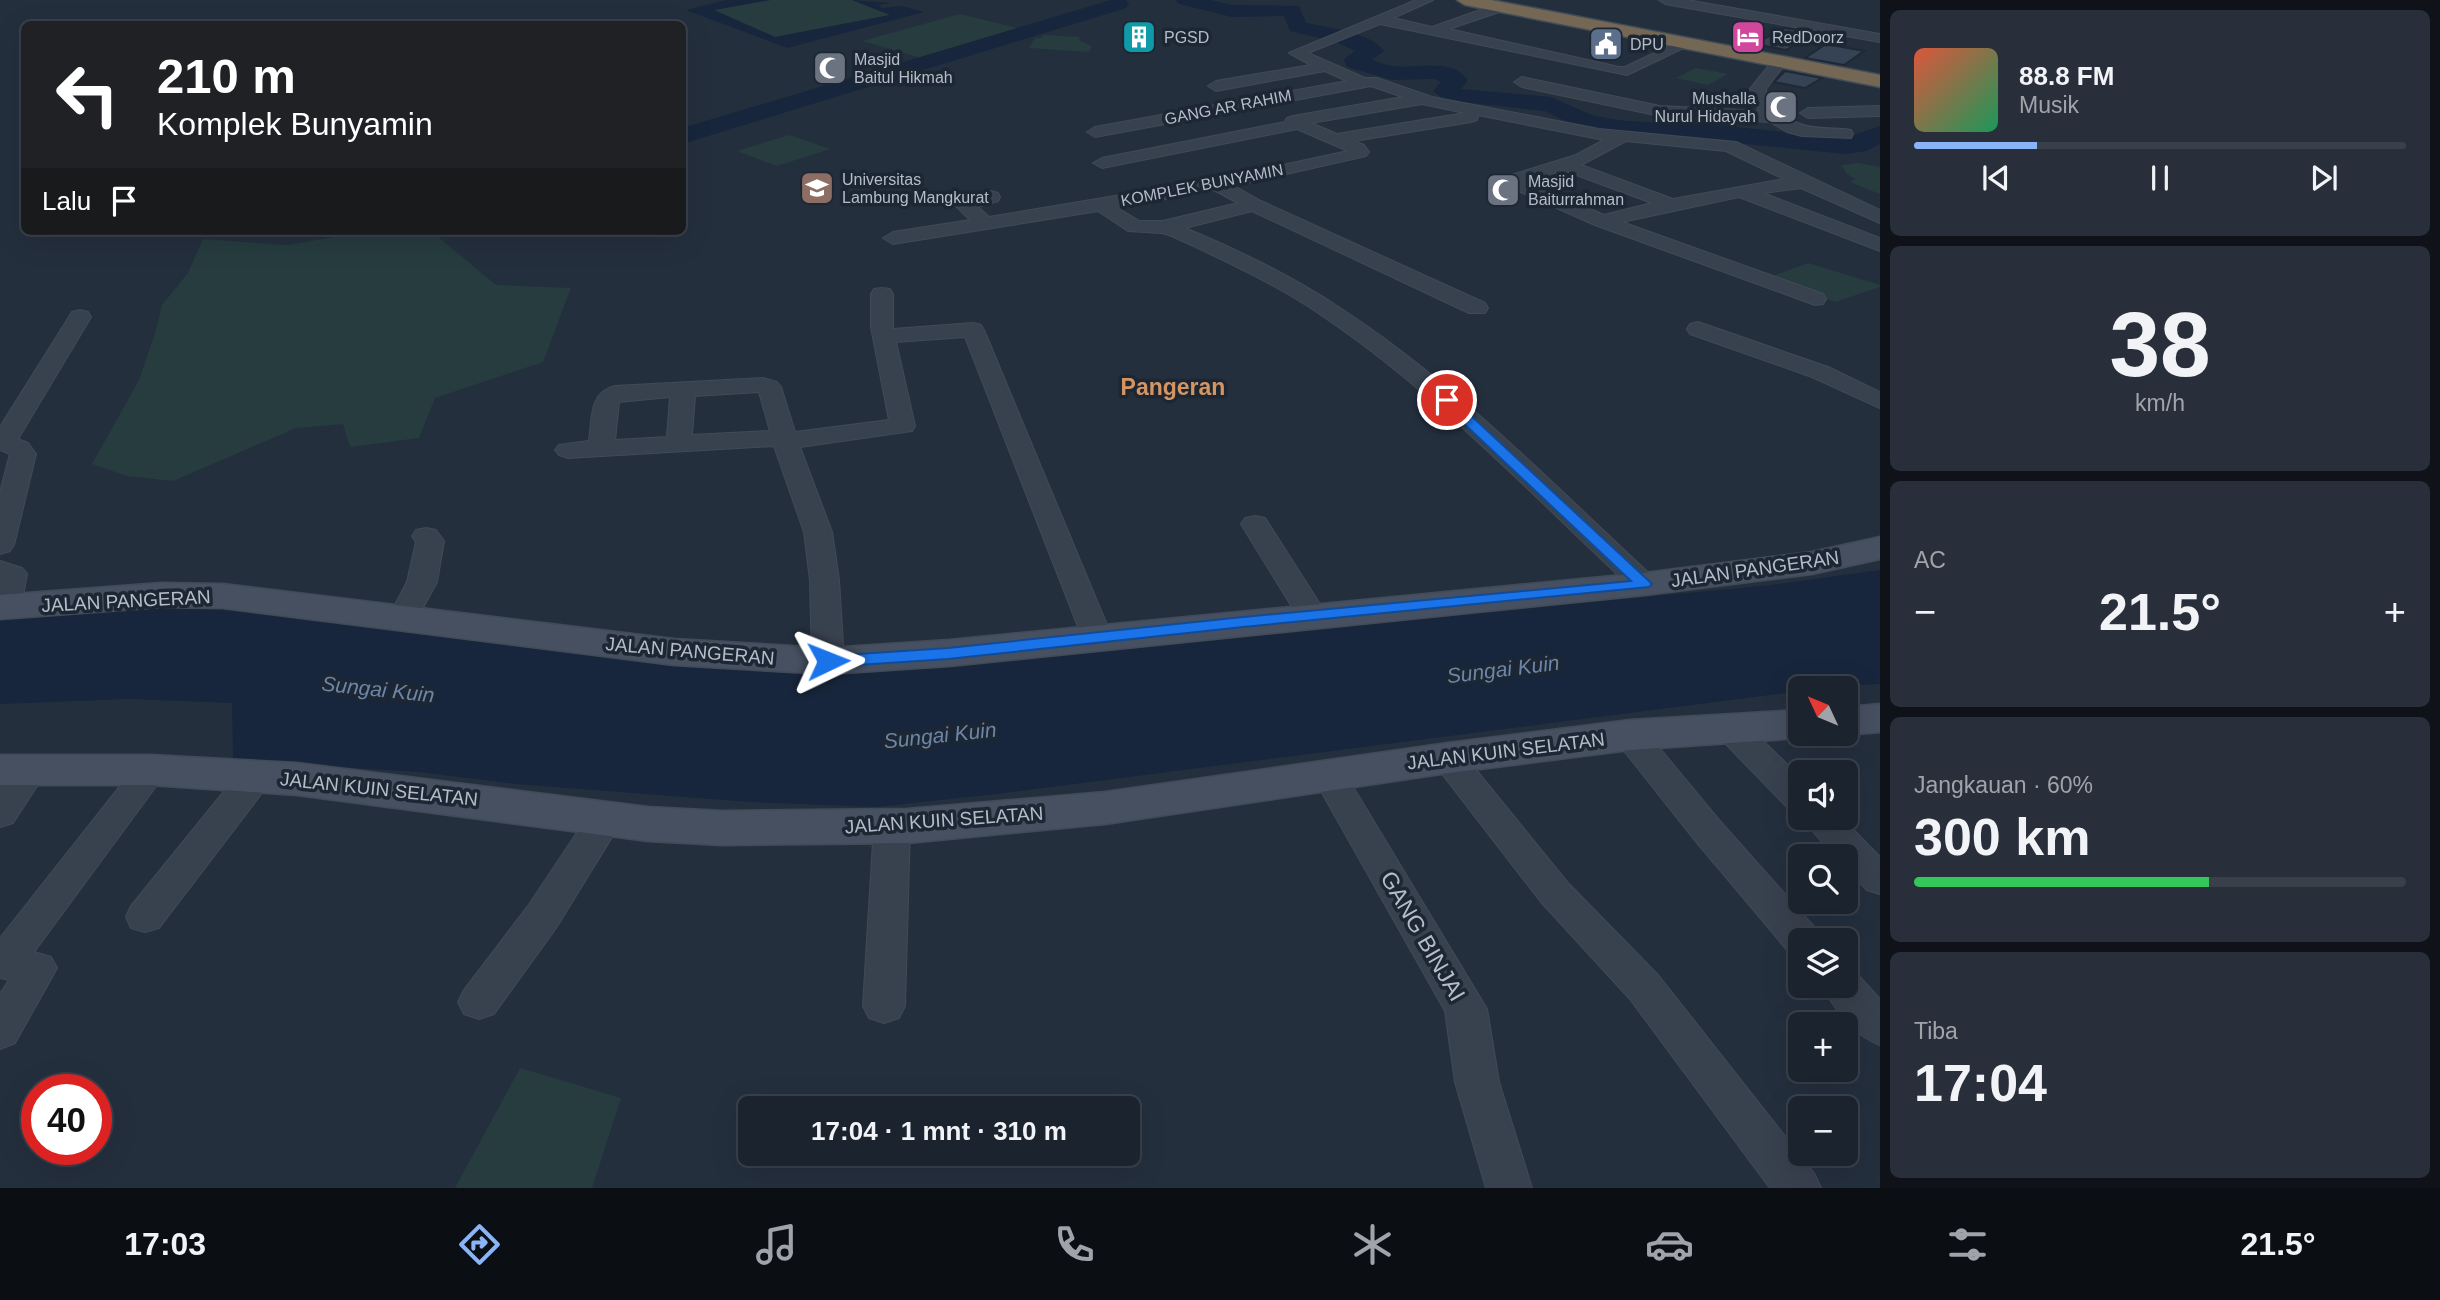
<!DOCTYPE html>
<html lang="id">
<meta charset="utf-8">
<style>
body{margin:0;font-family:Arial,sans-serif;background:#282f3a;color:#f1f3f6;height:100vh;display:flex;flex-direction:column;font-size:26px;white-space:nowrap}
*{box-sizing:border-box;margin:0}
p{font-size:23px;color:#a0a4aa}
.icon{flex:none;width:38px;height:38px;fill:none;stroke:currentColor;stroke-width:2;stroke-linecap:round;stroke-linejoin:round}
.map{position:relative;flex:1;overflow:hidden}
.side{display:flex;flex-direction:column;gap:10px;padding:10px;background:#0f1319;width:560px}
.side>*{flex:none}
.guide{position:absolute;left:21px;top:21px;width:665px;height:214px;border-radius:10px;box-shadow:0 7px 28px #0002,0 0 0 2px #39404a;background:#202124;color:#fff;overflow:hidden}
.needle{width:46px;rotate:314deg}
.buttons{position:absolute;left:1788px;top:676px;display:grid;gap:14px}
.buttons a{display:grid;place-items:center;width:70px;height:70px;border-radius:10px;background:#1b232e;box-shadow:0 7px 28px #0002,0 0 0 2px #39404a;font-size:35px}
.speed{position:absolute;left:21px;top:1074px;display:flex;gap:14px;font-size:35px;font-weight:700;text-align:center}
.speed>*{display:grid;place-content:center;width:91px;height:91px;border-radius:50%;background:#1b232e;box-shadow:0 7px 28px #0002,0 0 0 2px #39404a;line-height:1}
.speed .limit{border:10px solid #d22;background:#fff;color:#111}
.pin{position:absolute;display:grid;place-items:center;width:60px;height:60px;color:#fff;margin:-30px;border:4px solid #fff;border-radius:50%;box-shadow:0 2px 7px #0007}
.me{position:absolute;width:77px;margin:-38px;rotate:88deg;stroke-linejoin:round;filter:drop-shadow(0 0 5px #0008)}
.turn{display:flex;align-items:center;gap:24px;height:147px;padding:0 21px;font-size:32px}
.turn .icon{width:91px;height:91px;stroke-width:2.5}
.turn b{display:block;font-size:49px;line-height:60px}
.then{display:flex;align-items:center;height:66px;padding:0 21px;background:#0003;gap:14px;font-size:26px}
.big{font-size:52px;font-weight:600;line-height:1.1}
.side .card{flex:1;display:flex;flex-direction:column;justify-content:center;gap:10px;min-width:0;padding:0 24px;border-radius:10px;background:#282f3a}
.side .dial{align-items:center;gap:0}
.dial b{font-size:91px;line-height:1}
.song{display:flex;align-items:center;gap:21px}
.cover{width:84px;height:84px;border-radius:10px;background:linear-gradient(135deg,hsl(10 70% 55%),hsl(150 70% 35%))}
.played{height:7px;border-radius:4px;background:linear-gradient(90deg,#8ab4f8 25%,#39404a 25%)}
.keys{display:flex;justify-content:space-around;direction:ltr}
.heat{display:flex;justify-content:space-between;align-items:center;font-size:38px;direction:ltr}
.charge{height:10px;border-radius:5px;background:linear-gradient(90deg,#34c759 60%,#39404a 0)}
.trip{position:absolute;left:738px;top:1096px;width:402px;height:70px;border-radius:10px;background:#1b232e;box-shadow:0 7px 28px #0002,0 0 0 2px #39404a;font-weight:600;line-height:70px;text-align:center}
.menu{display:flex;height:112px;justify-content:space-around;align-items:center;background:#0b0e12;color:#a0a4aa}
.menu .icon{width:49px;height:49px}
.menu .current{color:#8ab4f8}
.menu b{font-size:32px;color:#f1f3f6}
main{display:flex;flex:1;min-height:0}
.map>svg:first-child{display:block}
</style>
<main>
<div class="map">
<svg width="1880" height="1188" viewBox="0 0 1880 1188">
<rect width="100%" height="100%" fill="#242f3e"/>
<path fill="#263c3f" d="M770,0H852L891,15L775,37L713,10Z
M960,14L1025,30L928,60L862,41Z
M1043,35L1080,37L1079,40L1092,46L1089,52L1029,48L1035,38H1041Z
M1696,68L1728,74L1708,85L1676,78Z
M789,135L830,149L777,166L737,151Z
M1858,163L1880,167V194L1850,182L1855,179L1847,174L1841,165Z
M371,231H431L496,285L571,288L543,362L435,398L419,438L350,447L343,424L296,428L173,481L127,476L92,464L139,380L156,330L162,305L188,273L203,239L287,245Z
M1808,263L1880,285V287L1835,302L1767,278Z
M520,1068L621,1098L592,1188H455Z"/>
<path fill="#17263c" d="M726,0H770L714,10L775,37L890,15L852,0L890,3L878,5L882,8L902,6L924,12L787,48L686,10Z
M1880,570V684L1801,688V691L996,794L876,807L750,802L516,784L418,772L233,760L232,703L129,699L0,704V616L165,604L219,607L822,675L1771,585Z"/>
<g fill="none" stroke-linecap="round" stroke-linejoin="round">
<path fill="#17263c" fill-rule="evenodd" d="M1111,0H1126L1129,4L1126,8L682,144V128Z
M1176,0H1211L1232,5L1299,6L1306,23C1327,27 1372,33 1384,51L1372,60C1379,62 1386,65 1393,66C1416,69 1452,57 1468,80L1461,89L1551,97L1594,116L1626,121L1726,126L1845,138L1880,126V144L1866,151L1845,154L1726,142L1626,137L1578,128L1545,111L1444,100L1433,91L1441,82L1434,79L1392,80L1347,67L1344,59L1355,51L1336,42L1290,31L1284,16L1232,17L1179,4Z"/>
</g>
<path fill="#364354" stroke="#1f2835" stroke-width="2" d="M1784,28L1816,33L1786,50L1754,44Z
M1826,44L1864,51L1844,65L1805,58Z
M1785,71L1822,78L1805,88L1774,82Z"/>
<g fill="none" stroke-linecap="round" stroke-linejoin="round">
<g stroke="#414a57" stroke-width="2">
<path id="street" d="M1416,0H1433L1393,18L1432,27L1500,3L1507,7L1505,10L1449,29L1619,67H1625L1682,40H1692L1694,43L1627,75L1380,24L1308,53L1365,78H1377L1432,97L1599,129L1736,142L1880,210V223L1801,188L1763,193L1880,238V251L1739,197L1622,222L1823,294L1826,299L1823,304L1815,305L1595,225L1505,185L1502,181L1505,177L1576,155L1604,140L1478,115L1477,120L1471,122L1354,141L1364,145L1369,152L1366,156L1234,186L1261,201L1485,303L1488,308L1485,313H1469L1252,211L1185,228C1238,250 1292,276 1340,308C1456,383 1553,485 1654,578L1659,584L1654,590L1644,593L1634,590C1534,497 1440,396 1327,319C1279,285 1225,261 1172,236L1162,233L1128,231L1098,211L893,244L883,238L893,232L970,220L955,205L957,201L991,191L998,193L1000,197L998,201L978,207L989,217L1217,179L1348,151L1297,129L1102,168L1093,163L1102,158L1285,122L1287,118L1293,116L1403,97L1371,86L1095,137L1087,132L1095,127L1347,81L1325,71L1216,91L1208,86L1216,81L1311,65L1289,53ZM1422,104L1465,113L1337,134L1311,123ZM1626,141L1726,151L1784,179L1673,199L1581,165ZM1563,170L1652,203L1604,215L1528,182ZM1214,190L1238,203L1163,221H1139L1118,208Z
M1659,0H1687L1880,34V42L1665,4Z
M1780,57L1787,61L1766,89C1766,99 1769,102 1776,109C1796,129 1818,128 1845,129L1851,130L1853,134L1851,138L1802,136L1787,132L1770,122L1660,116L1522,87L1514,82L1522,77L1660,106L1760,111L1752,100L1750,89L1775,58Z
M1880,106V116L1808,118L1800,113L1808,108Z
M882,288L890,289L893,294V329L973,323L981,325L984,330L1112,637L1108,644L1097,646L1086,644L1082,637L965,337L896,342L915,426L912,431L800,447L832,532L839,580L844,661L839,668L828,671L817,668L812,661L810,580L804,532L774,446L568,458L559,455L555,450L559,445L589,441C592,419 589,392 615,386L763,378L777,382L781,387L795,432L889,420L871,327V294L874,289ZM759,392L770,431L692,435L695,396ZM670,397L667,437L615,440L619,402Z
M80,310L88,312L91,317L18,439L28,443L36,454L14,545L10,551L0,554V492L10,454L0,450V427L69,317L72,312Z
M1698,322L1828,367L1880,392V408L1812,377L1690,334L1687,329L1690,324Z
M1255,516L1265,518L1327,615L1323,621L1312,624L1301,621L1297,615L1241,524L1245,518Z
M426,528L436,530L444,541L437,582L414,624L403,627L392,624L388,618L407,582L416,542L412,536L416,530Z
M0,561L22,568L27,574L21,607L17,613L0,615Z
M1730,717L1742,720L1801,778V811L1788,808L1718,736L1713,728L1718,720Z
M1630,724L1642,727L1719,820L1816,929L1822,940H1801V955L1788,951L1693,838L1618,743L1613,735L1618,727Z
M1448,746L1460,750L1567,882L1658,975L1814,1173L1821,1188H1770L1630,999L1541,902L1436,766L1431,758L1436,750Z
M31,757L43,761L48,769L13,823L0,827V787L19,761Z
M151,758L163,762L168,770L34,952L51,957L57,968L15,1043L0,1049V994L9,980L0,978V938L139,762Z
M1329,763L1341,767L1487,1009L1499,1082L1532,1188H1486L1455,1082L1445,1011L1312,775L1317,767Z
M256,764L268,767L273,776L268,785L159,928L145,932L131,928L126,917L131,906L244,767Z
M607,803L620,807L625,816L556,928L494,1014L479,1019L464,1014L458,1002L464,990L528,906L594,807Z
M892,813L905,817L910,826L905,1006L899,1018L884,1023L869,1018L863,1006L874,826L879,817Z
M1801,817H1841L1880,857V894L1867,890L1846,868V856H1834Z
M1846,970L1856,973L1880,999V1045C1856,1037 1833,1008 1822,985H1846Z"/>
</g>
<g stroke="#414a57" stroke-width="3">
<path id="secondary" d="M1880,537V559L1812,574L1644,595L949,666L828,674L674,665L223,608L162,607L0,619V595L162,583L223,584L674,639L828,648L949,640L1644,573L1812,552Z
M1880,704V732L1846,735L1839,733H1846V707Z
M1801,710V733L1816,734L1801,738L1630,750L1448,773L1105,824L907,843L722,845L648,841L297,795L151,785H0V755H151L297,763L648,807L722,811L907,809L1105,792L1448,743L1630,720Z"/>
</g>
<g stroke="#434c59" stroke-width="3">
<path id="highway" d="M1457,0H1491L1880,75V87L1465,5Z"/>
</g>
<use href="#street" fill="#38414e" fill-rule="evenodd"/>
<use href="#secondary" fill="#465061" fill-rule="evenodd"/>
<use href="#highway" fill="#746855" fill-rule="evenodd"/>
</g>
<path fill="#1a73e8" stroke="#114b97" stroke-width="2" d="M1447,397L1452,398L1649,581L1652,584L1649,587L1243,627L948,659L828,667L819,661L828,656L948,648L1243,617L1631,581L1442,403V398Z"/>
<defs>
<g id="building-square" transform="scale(1.75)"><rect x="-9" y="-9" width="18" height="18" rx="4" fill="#0f9aa8" stroke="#1d2633"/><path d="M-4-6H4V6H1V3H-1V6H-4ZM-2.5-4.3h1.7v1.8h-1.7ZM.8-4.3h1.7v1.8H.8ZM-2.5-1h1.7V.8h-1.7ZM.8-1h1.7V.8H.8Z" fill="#fff"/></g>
<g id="hotel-square" transform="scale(1.75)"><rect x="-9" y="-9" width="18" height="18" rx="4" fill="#d1479c" stroke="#1d2633"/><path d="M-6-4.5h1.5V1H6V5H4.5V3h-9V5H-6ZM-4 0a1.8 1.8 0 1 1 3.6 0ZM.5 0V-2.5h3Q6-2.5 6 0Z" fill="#fff"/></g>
<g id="civic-square" transform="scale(1.75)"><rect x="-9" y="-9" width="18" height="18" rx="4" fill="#5c6f8a" stroke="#1d2633"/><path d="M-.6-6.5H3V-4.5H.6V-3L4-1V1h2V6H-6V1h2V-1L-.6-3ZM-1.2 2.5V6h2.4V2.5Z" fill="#fff"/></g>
<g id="mosque-square" transform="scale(1.75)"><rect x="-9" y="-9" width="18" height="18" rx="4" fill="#6b7280" stroke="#1d2633"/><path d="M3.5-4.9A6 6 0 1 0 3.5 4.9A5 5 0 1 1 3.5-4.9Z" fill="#fff"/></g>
<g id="university-square" transform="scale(1.75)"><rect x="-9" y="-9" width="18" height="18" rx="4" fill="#8d6e63" stroke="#1d2633"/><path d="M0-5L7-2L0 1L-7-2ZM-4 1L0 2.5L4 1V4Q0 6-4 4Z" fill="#fff"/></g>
</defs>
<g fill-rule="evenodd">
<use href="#building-square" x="1139" y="37"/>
<use href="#hotel-square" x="1748" y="37"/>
<use href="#civic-square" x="1606" y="44"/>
<use href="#mosque-square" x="830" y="68"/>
<use href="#mosque-square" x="1781" y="107"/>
<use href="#university-square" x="817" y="188"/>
<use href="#mosque-square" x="1503" y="190"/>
</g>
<g text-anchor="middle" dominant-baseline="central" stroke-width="7" stroke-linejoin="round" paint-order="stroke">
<g font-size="16" fill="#b4bcc9" stroke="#1d2633" text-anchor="start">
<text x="1164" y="37">PGSD</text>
<text x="1772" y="37">RedDoorz</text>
<text x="1630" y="44">DPU</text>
<text x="854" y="59">Masjid<tspan x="854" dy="18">Baitul Hikmah</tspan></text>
<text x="1756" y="98" text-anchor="end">Mushalla<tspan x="1756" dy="18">Nurul Hidayah</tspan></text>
<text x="842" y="179">Universitas<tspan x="842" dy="18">Lambung Mangkurat</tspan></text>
<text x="1528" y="181">Masjid<tspan x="1528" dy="18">Baiturrahman</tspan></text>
</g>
<g font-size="16" fill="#b4bcc9" stroke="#1d2633">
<text transform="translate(1228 107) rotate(-11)">GANG AR RAHIM</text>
<text transform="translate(1202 185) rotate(-11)">KOMPLEK BUNYAMIN</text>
</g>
<g font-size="19" fill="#b4bcc9" stroke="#1d2633">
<text transform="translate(1755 569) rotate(-8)">JALAN PANGERAN</text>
<text transform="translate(126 601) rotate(-3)">JALAN PANGERAN</text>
<text transform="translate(690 651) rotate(5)">JALAN PANGERAN</text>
<text transform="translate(1506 751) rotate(-7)">JALAN KUIN SELATAN</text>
<text transform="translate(379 789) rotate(6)">JALAN KUIN SELATAN</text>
<text transform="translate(944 820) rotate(-4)">JALAN KUIN SELATAN</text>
</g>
<g font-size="21" font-style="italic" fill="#6d86a8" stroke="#1d2633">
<text transform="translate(1503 669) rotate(-7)">Sungai Kuin</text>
<text transform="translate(378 689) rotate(6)">Sungai Kuin</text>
<text transform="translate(940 735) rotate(-6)">Sungai Kuin</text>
</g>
<g font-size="23" font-weight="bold" fill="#d59563" stroke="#1d2633">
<text x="1173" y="387">Pangeran</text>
</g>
<g font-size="23" fill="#b4bcc9" stroke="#1d2633">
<text transform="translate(1423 936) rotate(60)">GANG BINJAI</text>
</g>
</g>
</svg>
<div class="buttons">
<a><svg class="needle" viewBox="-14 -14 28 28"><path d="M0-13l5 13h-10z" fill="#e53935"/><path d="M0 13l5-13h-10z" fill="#a0a4aa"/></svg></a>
<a><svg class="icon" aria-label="sound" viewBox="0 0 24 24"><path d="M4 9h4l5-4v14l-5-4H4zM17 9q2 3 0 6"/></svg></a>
<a><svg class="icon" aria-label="search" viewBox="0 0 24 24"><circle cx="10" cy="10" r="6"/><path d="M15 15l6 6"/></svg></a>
<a><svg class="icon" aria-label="layers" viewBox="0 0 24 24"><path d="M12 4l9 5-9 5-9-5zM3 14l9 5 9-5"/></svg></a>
<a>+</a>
<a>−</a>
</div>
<div class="speed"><div class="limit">40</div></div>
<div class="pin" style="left:1447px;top:400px;background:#d93025"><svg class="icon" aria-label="arrive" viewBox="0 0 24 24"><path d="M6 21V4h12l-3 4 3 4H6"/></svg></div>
<svg class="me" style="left:828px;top:661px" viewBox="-20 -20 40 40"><path d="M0-17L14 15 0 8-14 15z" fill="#1a73e8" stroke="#fff" stroke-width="4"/></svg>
<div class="trip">17:04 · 1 mnt · 310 m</div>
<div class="guide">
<div class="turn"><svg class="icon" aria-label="left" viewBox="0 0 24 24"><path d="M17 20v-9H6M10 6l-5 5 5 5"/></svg><div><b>210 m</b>Komplek Bunyamin</div></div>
<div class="then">Lalu<svg class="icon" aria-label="arrive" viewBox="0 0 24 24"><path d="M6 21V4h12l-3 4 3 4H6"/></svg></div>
</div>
</div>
<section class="side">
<div class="card">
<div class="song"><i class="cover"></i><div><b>88.8 FM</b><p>Musik</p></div></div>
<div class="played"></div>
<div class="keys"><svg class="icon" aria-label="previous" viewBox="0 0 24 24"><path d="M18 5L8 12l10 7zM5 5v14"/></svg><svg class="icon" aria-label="pause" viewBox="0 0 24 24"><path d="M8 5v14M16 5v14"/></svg><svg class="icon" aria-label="next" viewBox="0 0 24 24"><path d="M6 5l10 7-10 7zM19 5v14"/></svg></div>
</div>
<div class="card dial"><b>38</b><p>km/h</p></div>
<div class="card"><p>AC</p>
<div class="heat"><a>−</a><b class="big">21.5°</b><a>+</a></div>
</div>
<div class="card"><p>Jangkauan · 60%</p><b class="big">300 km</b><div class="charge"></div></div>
<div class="card"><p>Tiba</p><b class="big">17:04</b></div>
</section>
</main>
<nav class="menu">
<b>17:03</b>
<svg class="icon current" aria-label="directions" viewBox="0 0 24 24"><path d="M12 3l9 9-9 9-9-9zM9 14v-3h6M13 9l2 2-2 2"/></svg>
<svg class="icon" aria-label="music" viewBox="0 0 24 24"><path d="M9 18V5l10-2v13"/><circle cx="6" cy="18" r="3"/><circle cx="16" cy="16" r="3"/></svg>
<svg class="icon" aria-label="phone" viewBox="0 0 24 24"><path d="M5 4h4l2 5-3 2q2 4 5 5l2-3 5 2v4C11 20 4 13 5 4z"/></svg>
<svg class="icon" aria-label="climate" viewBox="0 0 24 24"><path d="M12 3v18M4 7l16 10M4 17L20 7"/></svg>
<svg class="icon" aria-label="car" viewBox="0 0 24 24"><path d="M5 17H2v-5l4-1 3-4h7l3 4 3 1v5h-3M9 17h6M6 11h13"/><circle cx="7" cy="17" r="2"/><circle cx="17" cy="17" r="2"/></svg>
<svg class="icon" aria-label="filters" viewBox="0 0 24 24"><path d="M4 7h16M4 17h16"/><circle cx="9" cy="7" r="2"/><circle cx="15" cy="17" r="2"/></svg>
<b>21.5°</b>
</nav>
